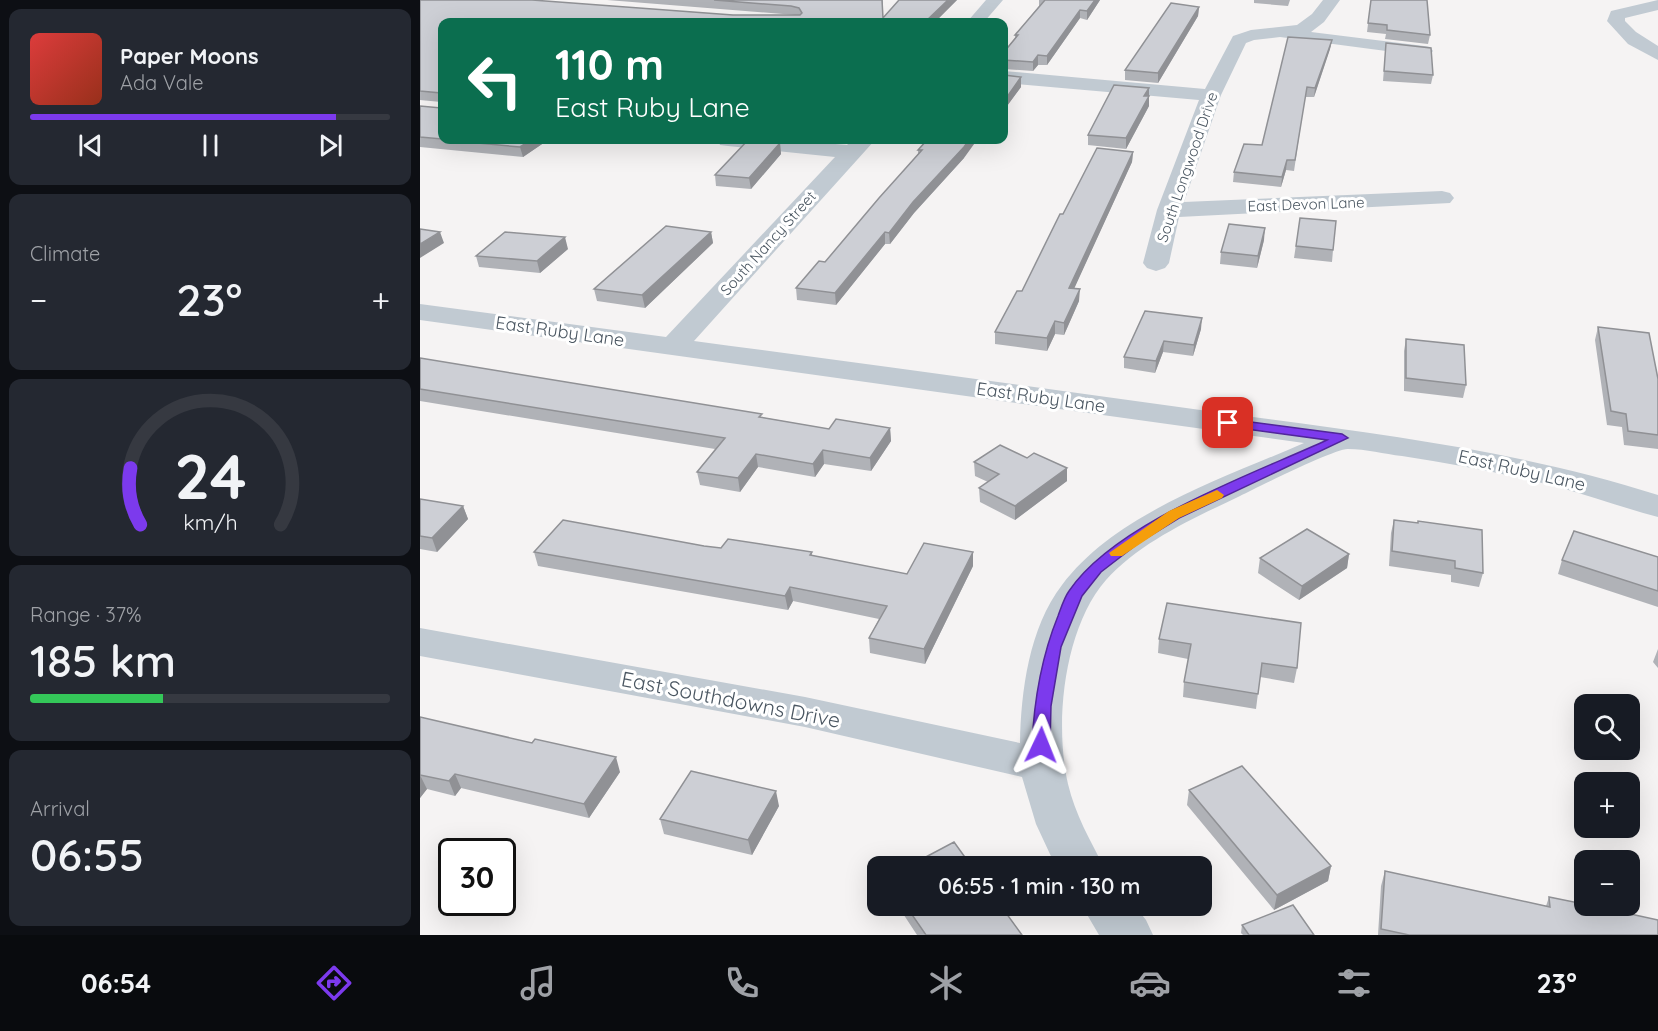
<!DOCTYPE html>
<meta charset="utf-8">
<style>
body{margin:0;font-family:Quicksand,sans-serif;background:#242831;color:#f1f3f6;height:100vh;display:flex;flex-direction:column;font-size:22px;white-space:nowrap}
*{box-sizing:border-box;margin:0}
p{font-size:20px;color:#9ea1a6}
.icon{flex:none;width:33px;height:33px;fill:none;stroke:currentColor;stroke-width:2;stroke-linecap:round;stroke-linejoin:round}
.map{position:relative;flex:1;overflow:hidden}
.sheet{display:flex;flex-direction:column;gap:9px;padding:9px;background:#0d0f14;width:420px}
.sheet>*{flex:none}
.top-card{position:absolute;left:18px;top:18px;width:570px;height:126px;border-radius:12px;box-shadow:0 6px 24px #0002;background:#0b6e4f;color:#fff;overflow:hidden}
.tools{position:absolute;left:1154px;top:694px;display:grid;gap:12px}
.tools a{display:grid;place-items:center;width:66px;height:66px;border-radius:12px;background:#171b24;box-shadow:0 6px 24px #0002;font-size:30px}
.speed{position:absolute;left:18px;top:838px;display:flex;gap:12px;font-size:30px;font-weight:700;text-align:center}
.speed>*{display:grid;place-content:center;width:78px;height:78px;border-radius:50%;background:#171b24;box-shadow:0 6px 24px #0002;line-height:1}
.speed .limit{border:3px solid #111;border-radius:9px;background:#fff;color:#111}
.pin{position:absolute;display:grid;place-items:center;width:51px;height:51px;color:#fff;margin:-26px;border-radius:12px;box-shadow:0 3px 9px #0006}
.me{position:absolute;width:66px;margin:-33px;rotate:2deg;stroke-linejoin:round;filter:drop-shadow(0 0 4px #0008)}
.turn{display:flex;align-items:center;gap:21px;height:126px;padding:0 18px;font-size:27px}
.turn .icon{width:78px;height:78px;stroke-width:2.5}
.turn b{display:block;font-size:42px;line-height:51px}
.big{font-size:45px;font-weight:600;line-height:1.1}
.sheet .widget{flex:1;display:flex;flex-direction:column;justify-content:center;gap:9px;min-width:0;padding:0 21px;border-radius:12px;background:#242831}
.sheet .dial{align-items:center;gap:0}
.dial svg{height:156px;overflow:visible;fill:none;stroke:#363941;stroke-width:7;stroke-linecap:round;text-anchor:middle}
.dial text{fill:#f1f3f6;stroke:none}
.song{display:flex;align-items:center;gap:18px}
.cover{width:72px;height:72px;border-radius:9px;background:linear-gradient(135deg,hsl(0 70% 55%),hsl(10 70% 35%))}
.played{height:6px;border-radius:3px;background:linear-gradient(90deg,#7c3aed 85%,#363941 85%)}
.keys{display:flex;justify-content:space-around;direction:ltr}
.heat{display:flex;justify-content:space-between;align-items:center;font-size:33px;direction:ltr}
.charge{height:9px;border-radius:4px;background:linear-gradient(90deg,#34c759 37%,#363941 0)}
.trip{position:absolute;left:447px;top:856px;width:345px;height:60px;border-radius:12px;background:#171b24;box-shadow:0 6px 24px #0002;font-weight:600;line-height:60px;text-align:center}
.dock{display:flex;height:96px;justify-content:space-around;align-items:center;background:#090b0e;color:#9ea1a6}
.dock .icon{width:42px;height:42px}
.dock .active{color:#7c3aed}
.dock b{font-size:27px;color:#f1f3f6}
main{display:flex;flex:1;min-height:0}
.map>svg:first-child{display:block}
</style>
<main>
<section class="sheet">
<div class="widget">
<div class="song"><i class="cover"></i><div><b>Paper Moons</b><p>Ada Vale</p></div></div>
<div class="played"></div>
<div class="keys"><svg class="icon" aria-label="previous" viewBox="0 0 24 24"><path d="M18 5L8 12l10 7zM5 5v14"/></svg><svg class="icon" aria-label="pause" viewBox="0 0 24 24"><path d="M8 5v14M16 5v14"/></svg><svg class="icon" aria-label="next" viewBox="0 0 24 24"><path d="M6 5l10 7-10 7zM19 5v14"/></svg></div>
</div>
<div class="widget"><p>Climate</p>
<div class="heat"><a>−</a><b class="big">23°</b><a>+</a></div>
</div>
<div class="widget dial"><svg viewBox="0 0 100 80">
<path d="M14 69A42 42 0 1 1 86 69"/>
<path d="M14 69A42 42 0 0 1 9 40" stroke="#7c3aed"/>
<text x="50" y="56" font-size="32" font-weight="700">24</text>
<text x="50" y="72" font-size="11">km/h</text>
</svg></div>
<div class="widget"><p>Range · 37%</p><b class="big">185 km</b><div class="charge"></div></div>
<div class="widget"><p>Arrival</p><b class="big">06:55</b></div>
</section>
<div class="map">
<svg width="1238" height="935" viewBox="0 0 1238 935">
<rect width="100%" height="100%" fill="#f5f3f3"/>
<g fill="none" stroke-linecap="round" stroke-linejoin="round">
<path fill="#c1cad2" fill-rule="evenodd" d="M566,0H583L564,22H547Z
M903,0H920L904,22L891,32L1004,46L1010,47L1013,51L1010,55L1004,56L860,37L834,40L826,43L801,95L764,202L1022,191L1030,193L1034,198L1030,203L759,217L749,263L745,268L736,271L727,268L723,263L737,210L779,100L584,83V71L785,89L813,36L831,30L877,25L892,14Z
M1238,0V10L1205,18V21L1216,32L1238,46V60L1208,44L1187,21L1191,11Z
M298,140H370L427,145L432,140H455L274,341C448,364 621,388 795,412C944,432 1094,449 1238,495V517C1204,508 1171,496 1138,487C1087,474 1034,464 982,456C964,454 946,449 928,449C916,448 836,488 820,496C774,518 720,542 686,580C644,628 634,723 648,784C655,814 670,840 684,867H636L616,824L602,777L385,727L0,656V628L385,697L600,743C601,691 609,628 642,585C696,513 804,478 884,443L0,320V304L246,337L415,157L308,146L300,145Z
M662,906H715L726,920L733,935H679Z"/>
</g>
<path fill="#b0b2b7" d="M0,0L313,15H375L187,0H463V18L479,0H537L515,22H22V140H128L103,157L0,147V106L21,108V102L0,100Z
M619,0H680L667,20L660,18L627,65H618L613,71L584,69V52L595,38V35L619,6Z
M834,0H870L868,6L834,3Z
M951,0L1010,35L1008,44L965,39L966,34L947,32Z
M779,7L778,16L738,83L705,80V70Z
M912,40L910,49L894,97H885L874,171L866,170L861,187L813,182L814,172L842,145Z
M966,43L1013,75L1011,84L963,81Z
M584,75L601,87L587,106H584Z
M729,88V106L706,149L668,145V135Z
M360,143L361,154L331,189L296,186L295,175Z
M498,150L544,158L494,213L470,244H465L416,305L377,300L376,288L405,262L498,155Z
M713,152L712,162L654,288L659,301L644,335L635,334L627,351L575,344V332L602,291L643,214Z
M880,218L913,250L912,262L874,258Z
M291,232L293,243L225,308L177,301L174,289Z
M844,240L837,268L800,264L801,252Z
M148,249L120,273L59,267L56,256Z
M725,311L781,329L773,356L743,352L735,373L704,368V357Z
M1178,327L1238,379V449L1204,445L1202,427L1187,425L1175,340Z
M986,339L1046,385L1043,398L984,391V351Z
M0,358L409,429L470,428L471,441L451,471L404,464L395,477L338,467L320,492L280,485L277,472L295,449L0,401Z
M607,458L647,468V481L595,520L560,502L559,488L568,482L555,476L554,462Z
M0,499L43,506L48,519L17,552L0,549Z
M974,520L998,523L1063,573L1059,587L1031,582V575L969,566L971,533Z
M284,546L301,548L392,552V556L487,574L553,566L505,664L450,653L449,638L459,619L373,601L368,610L118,566L114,552Z
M929,554L927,568L879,600L838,573L840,558Z
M1238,557V607L1138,574L1142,560Z
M747,603L877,668L874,683L840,677L836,709L763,697L764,682L768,659L738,653L739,639Z
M1238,649V668L1233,662Z
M0,717L200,772L169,818L41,788L35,796L7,789L0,798Z
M769,790L911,866L908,881L854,910L767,805Z
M359,806L332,855L244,834L240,819Z
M965,871L1126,906L1129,897L1238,935H958L961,886Z
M478,906H581L602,935H497Z
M822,925L894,935H823L821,933Z"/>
<path fill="#909195" d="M528,0H537L515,22H505Z
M675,0H680L667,20V11Z
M779,7L778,16L738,83V73Z
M660,10V18L627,65V56Z
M912,40L910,49L894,97L895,88Z
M618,55V65L613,71V62Z
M601,77V87L587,106V97Z
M729,88V106L706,149V138L724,96Z
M111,140H128L103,157L100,147Z
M549,140H557L544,158L494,213L470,244L469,233L493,202Z
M360,143L361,154L331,189L329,178Z
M713,152L712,162L649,300V288Z
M867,160L866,170L861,187L862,177Z
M845,228L844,240L837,268L838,256Z
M20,232L24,243L0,258V244Z
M291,232L293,243L225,308L222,295Z
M465,232V244L416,305L415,293Z
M145,237L148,249L120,273L117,261Z
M660,289L659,301L644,335V323Z
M782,318L781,329L773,356L774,345Z
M635,321V334L627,351V338Z
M744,341L743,352L735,373L736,361Z
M470,428L471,441L451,471L450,458Z
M403,450L404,464L395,477L393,464Z
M336,454L338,467L320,492L318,478Z
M647,468V481L595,520V506Z
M43,506L48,519L17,552L12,538Z
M553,552V566L505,664L504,649Z
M929,554L927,568L879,600L882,586Z
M370,587L373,601L368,610L365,596Z
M196,757L200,772L169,818L164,804Z
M35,774L41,788L35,796L29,781Z
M0,775L7,789L0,798Z
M356,791L359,806L332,855L328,840Z
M911,866L908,881L854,910L857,895Z"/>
<path fill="#cdcfd5" stroke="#909195" stroke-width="1.5" d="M0,0H112L313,15H380L382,13L379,8L371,6L294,0H462L463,18L479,0H528L505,22H22V139L0,137V106L21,108V93L0,91Z
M625,0H675L667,11L660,10L627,56L618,55L613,62L584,60V52L598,35H595Z
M951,0H1007L1010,35L967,30V25L948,23Z
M751,3L779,7L738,73L705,70Z
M868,37L912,40L895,88L887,87L875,160H867L862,177L814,172L824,144L842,145Z
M966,43L1011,48L1013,75L964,71Z
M584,75L601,77L587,97L584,96Z
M694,85L729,88L724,96H729L706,138L668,135Z
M25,140H111L100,147Z
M328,140L360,143L329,178L295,175Z
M507,140H549L544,147L493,202L469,233L465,232L415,293L376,288L399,261L405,262L459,198L502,150H498Z
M677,148L713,152L649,288L660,289L644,323L635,321L627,338L575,332L597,291H602L640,214H643Z
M880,218L916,221L913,250L876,246Z
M809,224L845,228L838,256L801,252Z
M246,226L291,232L222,295L174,289Z
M0,229L20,232L0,244Z
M85,232L145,237L117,261L56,256Z
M725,311L782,318L774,345L744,341L736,361L704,357Z
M1178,327L1229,333L1238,379V435L1208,431L1206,414L1191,411Z
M986,339L1044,345L1046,385L986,378Z
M0,358L342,414L339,417L409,429L416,419L470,428L450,458L403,450L393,464L336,454L318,478L277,472L305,438L0,389Z
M580,445L607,458L614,453L647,468L595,506L559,488L579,474L554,462Z
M0,499L43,506L12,538L0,536Z
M143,520L284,546L301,548L308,539L392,552L390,555L487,574L504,543L553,552L504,649L449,638L467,606L370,587L365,596L114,552Z
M974,520L998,523V521L1062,530L1063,573L1035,568V561L972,551Z
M887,529L929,554L882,586L840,558Z
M1154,531L1238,557V591L1142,560Z
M747,603L881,623L877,668L842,663L838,694L764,682L771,644L739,639Z
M0,717L112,743L115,739L196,757L164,804L35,774L29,781L0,775Z
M822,766L911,866L857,895L769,790Z
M271,771L356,791L328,840L240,819Z
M534,842L552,867H487Z
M965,871L1130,907L1129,897L1164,904V906H1174L1238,920V935H989L961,929Z
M873,905L894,935H829L822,925Z
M486,906H581L602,935H506Z"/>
<path fill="#7c3aed" stroke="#51269a" stroke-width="1.5" d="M808,419L922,434L928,438L759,518L720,542L681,572L662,596L641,647L631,706L630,745L627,750L621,752L615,750L612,745C614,700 621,658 638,616C641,608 644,598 649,591C696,522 831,475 907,440L804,426L802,423L804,420Z"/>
<path fill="#f59e0b" d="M797,490L804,495L802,498L759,518L702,556H691L689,553L749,511Z"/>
<g text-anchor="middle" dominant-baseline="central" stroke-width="6" stroke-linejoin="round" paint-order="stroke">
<g font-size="15" fill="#4a5661" stroke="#fff">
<text transform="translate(767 167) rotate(-71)">South Longwood Drive</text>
<text transform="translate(886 204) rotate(-2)">East Devon Lane</text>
<text transform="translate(348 243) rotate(-48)">South Nancy Street</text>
</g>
<g font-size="18" fill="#4a5661" stroke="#fff">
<text transform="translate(140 331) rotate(8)">East Ruby Lane</text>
<text transform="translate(621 397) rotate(8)">East Ruby Lane</text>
<text transform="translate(1102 470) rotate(13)">East Ruby Lane</text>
</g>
<g font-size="21" fill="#4a5661" stroke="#fff">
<text transform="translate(311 699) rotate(11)">East Southdowns Drive</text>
</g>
</g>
</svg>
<div class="tools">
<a><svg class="icon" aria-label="search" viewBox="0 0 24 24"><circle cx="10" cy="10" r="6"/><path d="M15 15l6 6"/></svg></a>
<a>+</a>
<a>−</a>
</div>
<div class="speed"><div class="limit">30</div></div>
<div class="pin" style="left:808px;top:423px;background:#d93025"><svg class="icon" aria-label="arrive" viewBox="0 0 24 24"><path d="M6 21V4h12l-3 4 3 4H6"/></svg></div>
<svg class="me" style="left:621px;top:745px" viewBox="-20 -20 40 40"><path d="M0-17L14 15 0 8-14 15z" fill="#7c3aed" stroke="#fff" stroke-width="4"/></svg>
<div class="trip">06:55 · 1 min · 130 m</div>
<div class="top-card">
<div class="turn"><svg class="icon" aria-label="left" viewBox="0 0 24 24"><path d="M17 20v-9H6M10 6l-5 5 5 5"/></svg><div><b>110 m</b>East Ruby Lane</div></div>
</div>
</div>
</main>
<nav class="dock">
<b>06:54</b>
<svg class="icon active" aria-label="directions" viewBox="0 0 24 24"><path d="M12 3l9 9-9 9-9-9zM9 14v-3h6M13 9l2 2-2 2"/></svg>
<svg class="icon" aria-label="music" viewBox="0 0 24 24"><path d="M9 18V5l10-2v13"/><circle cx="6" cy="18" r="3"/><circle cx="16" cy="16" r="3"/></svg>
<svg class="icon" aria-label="phone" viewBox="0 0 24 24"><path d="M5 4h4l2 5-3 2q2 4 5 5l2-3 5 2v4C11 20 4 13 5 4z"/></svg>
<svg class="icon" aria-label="climate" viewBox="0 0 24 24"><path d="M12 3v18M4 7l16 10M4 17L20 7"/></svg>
<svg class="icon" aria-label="car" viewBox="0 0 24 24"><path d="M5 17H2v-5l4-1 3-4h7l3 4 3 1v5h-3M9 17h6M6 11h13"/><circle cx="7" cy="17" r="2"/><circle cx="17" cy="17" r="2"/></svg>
<svg class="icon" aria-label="filters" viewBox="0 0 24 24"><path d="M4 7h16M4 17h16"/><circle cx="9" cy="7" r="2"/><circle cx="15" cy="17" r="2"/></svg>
<b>23°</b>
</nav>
